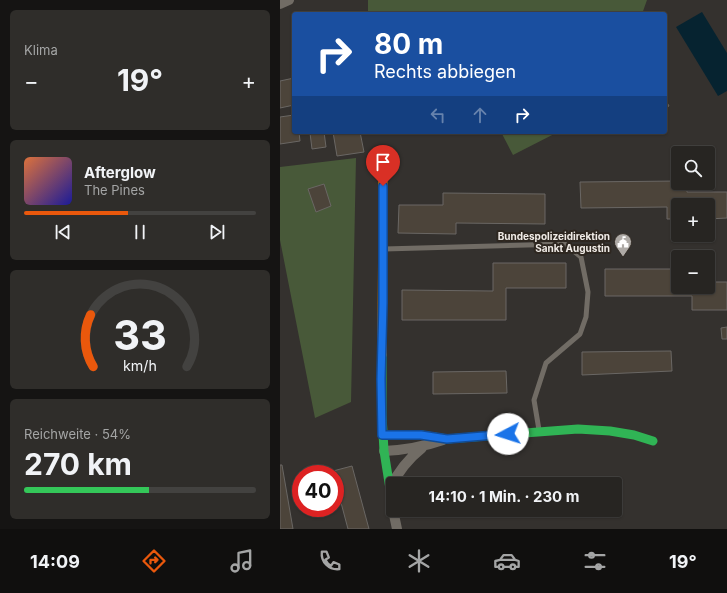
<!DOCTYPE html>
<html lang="de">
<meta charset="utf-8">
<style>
body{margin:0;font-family:Inter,sans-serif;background:#2f2d2a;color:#f1f3f6;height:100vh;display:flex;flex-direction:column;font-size:15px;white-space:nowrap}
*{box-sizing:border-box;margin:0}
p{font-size:13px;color:#a4a5a5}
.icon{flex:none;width:22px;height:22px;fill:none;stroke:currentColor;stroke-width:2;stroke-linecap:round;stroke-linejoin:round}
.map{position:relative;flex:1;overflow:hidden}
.panel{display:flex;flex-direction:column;gap:10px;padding:10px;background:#151413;width:280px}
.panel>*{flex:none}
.top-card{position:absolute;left:12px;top:12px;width:375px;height:122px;border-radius:4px;box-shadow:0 1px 3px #0004,0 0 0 1px #434240;background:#1a4fa0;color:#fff;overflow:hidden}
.buttons{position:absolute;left:391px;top:146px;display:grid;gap:8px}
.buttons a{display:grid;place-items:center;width:44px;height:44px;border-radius:4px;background:#272522;box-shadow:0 1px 3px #0004,0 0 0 1px #434240;font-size:20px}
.speed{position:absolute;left:12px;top:465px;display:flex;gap:8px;font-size:20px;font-weight:700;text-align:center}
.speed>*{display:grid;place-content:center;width:52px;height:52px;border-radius:50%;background:#272522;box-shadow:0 1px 3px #0004,0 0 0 1px #434240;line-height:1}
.speed .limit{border:6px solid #d22;background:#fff;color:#111}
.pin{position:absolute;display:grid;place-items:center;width:34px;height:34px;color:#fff;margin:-41px -17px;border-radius:50% 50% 50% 0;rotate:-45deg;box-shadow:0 0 4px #0007}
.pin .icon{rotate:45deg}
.me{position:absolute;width:44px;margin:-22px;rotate:265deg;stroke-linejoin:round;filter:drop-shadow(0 0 3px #0008)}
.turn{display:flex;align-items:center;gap:14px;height:84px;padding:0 16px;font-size:18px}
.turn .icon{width:52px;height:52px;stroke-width:2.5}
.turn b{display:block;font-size:28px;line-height:34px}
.lanes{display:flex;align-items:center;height:38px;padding:0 16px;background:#0003;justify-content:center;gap:20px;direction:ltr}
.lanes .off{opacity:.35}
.big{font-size:30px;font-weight:700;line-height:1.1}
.panel .card{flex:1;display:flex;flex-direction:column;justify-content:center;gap:6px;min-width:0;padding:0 14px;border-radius:6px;background:#2f2d2a}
.panel .dial{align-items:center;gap:0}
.dial svg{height:104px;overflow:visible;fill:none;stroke:#434240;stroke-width:7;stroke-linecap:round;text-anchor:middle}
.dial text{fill:#f1f3f6;stroke:none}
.song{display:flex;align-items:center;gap:12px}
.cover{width:48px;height:48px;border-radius:6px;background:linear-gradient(135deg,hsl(20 70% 55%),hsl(240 70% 35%))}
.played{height:4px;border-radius:2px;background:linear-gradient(90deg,#ea580c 45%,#434240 45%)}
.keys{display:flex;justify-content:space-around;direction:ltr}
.heat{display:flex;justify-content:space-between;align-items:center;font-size:22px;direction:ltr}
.charge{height:6px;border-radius:3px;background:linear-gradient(90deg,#34c759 54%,#434240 0)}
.trip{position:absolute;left:106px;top:477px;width:236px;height:40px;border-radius:4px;background:#272522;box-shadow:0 1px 3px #0004,0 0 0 1px #434240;font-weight:700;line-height:40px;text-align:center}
.tab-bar{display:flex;height:64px;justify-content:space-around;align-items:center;background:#100f0e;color:#a4a5a5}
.tab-bar .icon{width:28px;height:28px}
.tab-bar .active{color:#ea580c}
.tab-bar b{font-size:18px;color:#f1f3f6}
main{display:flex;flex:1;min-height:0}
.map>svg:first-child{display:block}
</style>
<main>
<section class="panel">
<div class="card"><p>Klima</p>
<div class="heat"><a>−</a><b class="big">19°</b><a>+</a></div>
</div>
<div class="card">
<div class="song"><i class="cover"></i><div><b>Afterglow</b><p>The Pines</p></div></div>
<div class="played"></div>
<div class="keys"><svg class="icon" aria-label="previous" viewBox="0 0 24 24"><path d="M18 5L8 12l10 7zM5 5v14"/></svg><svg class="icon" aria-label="pause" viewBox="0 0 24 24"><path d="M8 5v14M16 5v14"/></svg><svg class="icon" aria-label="next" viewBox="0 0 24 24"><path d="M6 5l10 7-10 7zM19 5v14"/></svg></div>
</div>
<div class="card dial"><svg viewBox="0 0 100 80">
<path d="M14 69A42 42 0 1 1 86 69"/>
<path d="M14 69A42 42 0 0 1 12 29" stroke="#ea580c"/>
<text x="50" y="56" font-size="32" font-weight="700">33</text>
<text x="50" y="72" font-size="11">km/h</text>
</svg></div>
<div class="card"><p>Reichweite · 54%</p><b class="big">270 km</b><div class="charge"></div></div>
</section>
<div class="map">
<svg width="447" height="529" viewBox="0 0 447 529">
<rect width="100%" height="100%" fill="#34312e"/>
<path fill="#485939" d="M88,0H367L362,14H88Z
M221,132H278L233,155Z
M76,158L71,402L35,418L0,240V167Z"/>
<path fill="#062330" d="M422,12L447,53V91L438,96L396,27Z"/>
<path fill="#4c443a" stroke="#6a6764" d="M14,78V105L0,108V81Z
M385,99L389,106L385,108Z
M14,115V132H19L20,141L0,144V117Z
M44,132L46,147L32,149L30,133Z
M53,132H80L84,152L57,156Z
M398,181V183H407V192H447V218L428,219V205H398V219H387V207L301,208L300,182Z
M44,184L51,206L36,212L28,189Z
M163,193L265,194V224L176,223V234L118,233L119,205H163Z
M213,263H286V288H226V320H122V290L213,291Z
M325,269H398V287H428V269H432V282H447V310H412V296H325Z
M447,327V339H442L441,328Z
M391,351L392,371L302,375V352Z
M226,371L227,393L153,394V372Z
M0,465H2L13,529H0Z
M72,466L89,529H68L55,480V474H53V471Z"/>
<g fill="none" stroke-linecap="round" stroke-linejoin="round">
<path stroke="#716c65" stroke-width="5" d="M104,249L285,244L301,257L308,292L306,317L300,334L266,363L254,400L259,430"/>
<path stroke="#716c65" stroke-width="10" d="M0,4L9,0
M104,451C125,450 143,447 163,440
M110,488C118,472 128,459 142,448
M113,510L117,529"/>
<path stroke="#30b455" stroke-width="9" d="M102,355V415L104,451L113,508
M102,435H141L167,439L298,429L330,431L354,435L373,441"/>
<path stroke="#ff9f0a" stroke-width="9" d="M102,355L103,170"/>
</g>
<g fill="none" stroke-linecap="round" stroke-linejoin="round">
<g stroke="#114b97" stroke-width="10">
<path id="route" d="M103,186V303L101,379L102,435H141L167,439L228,434"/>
</g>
<use href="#route" stroke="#1a73e8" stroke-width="7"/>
</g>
<defs>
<g id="civic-pin" transform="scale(0.9)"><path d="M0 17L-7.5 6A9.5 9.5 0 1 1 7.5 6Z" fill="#aeaaa6" stroke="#2e2720"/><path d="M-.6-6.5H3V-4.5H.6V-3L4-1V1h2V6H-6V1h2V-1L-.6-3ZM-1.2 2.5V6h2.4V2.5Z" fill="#fff"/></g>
</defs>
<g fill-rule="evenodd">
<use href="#civic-pin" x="343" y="242"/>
</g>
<g text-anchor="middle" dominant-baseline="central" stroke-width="4" stroke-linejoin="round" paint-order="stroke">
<g font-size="10" font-weight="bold" fill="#f0ebe6" stroke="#2e2720" text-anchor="end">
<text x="330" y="236">Bundespolizeidirektion<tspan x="330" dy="12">Sankt Augustin</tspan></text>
</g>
</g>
</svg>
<div class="buttons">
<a><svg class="icon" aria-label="search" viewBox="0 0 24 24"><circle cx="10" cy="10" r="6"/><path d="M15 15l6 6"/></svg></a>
<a>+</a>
<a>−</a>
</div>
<div class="speed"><div class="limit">40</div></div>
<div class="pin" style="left:103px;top:186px;background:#d93025"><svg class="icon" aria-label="arrive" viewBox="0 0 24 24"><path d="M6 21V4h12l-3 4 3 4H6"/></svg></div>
<svg class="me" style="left:228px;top:434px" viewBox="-20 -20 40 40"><circle r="19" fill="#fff"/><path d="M0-13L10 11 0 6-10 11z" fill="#1a73e8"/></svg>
<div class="trip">14:10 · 1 Min. · 230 m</div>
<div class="top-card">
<div class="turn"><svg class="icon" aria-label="right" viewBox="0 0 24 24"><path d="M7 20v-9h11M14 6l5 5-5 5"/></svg><div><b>80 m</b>Rechts abbiegen</div></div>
<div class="lanes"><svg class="icon off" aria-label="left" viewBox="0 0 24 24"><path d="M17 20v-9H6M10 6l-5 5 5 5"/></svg><svg class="icon off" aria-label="ahead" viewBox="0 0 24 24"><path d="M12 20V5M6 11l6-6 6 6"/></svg><svg class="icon" aria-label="right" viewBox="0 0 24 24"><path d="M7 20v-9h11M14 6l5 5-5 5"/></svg></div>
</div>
</div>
</main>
<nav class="tab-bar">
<b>14:09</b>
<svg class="icon active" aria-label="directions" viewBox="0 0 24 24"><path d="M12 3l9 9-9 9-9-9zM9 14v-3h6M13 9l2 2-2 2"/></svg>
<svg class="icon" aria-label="music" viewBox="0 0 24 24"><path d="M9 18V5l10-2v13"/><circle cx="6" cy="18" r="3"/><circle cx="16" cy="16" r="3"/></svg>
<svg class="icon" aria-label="phone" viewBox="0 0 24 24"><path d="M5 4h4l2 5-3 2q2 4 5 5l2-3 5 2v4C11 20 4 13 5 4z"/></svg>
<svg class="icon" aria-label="climate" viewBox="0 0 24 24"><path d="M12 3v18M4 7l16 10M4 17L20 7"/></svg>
<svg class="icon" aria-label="car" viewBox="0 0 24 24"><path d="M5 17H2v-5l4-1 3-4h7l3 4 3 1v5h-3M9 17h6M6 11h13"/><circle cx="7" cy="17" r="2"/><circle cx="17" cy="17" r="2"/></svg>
<svg class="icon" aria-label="filters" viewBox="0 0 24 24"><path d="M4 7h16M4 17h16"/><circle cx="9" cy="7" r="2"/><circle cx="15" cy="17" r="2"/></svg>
<b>19°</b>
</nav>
